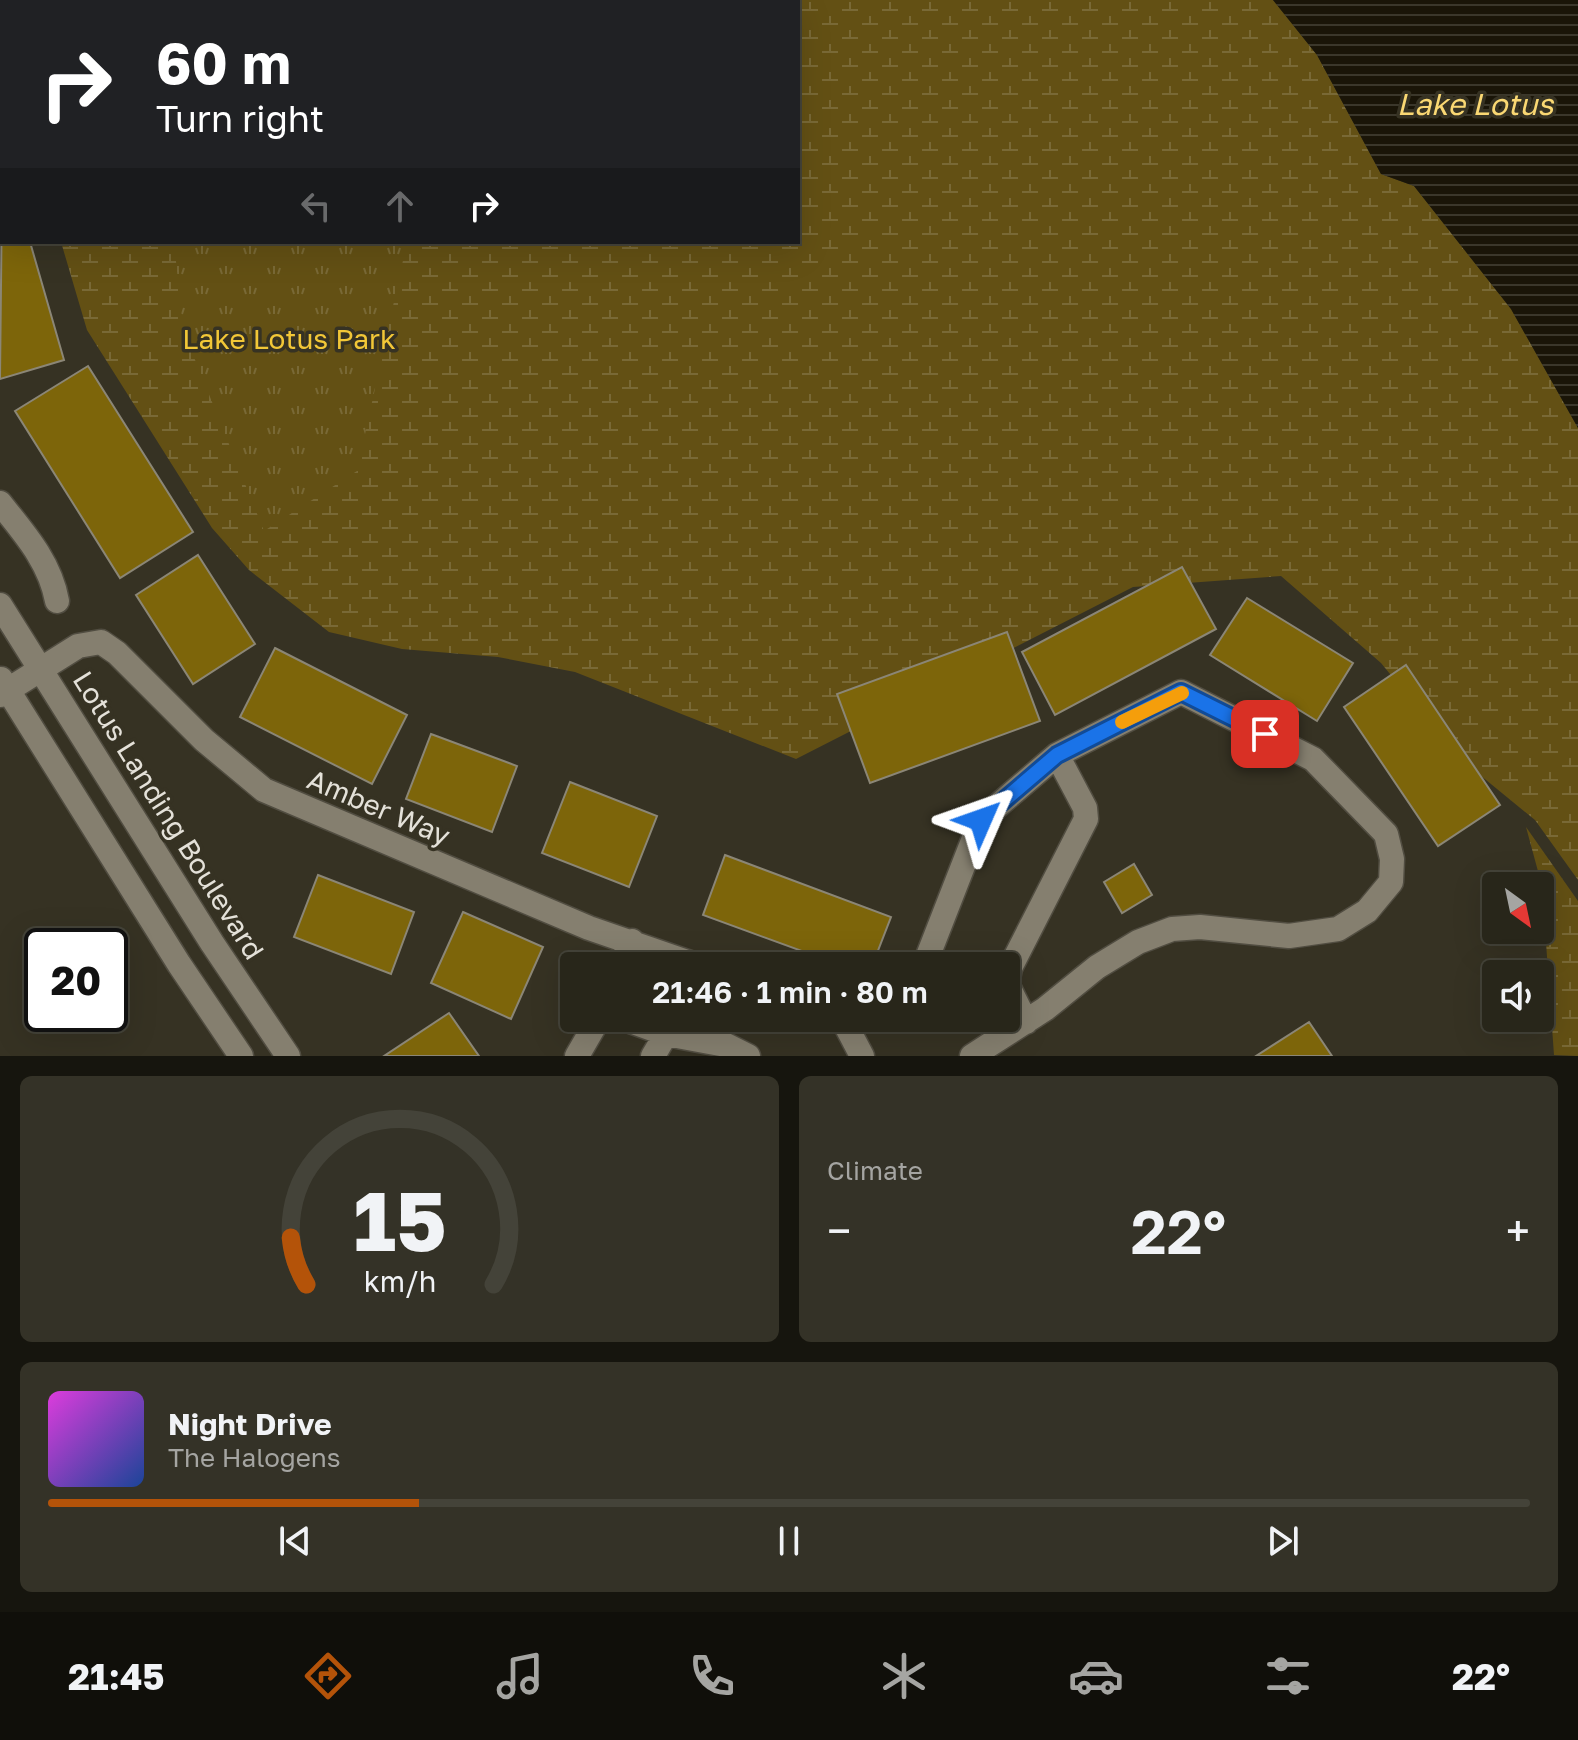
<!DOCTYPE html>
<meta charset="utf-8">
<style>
body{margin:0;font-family:"Golos Text",sans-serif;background:#343227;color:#f1f3f6;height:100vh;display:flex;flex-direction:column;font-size:30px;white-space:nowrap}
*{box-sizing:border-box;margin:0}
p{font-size:26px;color:#a5a5a2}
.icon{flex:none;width:44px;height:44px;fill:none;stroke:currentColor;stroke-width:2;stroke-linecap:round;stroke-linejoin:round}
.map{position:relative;height:1056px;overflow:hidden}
.details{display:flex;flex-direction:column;gap:20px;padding:20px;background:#16150e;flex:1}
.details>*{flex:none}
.hud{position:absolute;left:0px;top:0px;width:800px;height:244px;box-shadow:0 8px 32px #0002,0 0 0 2px #444339;background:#202124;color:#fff;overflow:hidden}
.needle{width:52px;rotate:147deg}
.buttons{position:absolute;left:1482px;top:872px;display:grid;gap:16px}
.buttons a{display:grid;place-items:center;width:72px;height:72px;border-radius:8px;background:#28261a;box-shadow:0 8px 32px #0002,0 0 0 2px #444339;font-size:40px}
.speed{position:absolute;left:24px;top:928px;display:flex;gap:16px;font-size:40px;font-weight:700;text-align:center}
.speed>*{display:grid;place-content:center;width:104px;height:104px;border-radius:50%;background:#28261a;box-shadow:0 8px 32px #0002,0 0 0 2px #444339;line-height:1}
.speed .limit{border:4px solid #111;border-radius:12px;background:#fff;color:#111}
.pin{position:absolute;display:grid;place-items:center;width:68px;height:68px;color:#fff;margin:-34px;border-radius:16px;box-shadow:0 4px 12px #0006}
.me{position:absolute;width:88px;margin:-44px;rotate:47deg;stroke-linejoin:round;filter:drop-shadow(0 0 6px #0008)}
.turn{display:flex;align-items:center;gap:28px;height:168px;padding:0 24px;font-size:36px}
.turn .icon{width:104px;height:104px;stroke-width:2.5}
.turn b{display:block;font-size:56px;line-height:68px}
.lanes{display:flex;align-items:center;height:76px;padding:0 24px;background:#0003;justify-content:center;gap:40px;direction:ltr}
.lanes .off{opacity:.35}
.big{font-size:60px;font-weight:600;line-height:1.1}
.details .tile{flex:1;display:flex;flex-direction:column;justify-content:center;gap:12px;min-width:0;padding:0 28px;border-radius:12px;background:#343227}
.details .dial{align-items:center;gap:0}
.dial svg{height:208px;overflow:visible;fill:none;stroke:#444339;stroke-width:7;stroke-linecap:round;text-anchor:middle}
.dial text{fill:#f1f3f6;stroke:none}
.song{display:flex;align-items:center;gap:24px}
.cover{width:96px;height:96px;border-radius:12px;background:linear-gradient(135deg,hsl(300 70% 55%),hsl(220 70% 35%))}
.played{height:8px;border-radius:4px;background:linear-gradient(90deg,#b45309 25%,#444339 25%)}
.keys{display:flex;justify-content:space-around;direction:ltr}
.heat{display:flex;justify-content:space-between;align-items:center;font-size:44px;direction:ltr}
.details .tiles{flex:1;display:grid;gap:20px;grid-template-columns:1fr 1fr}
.tile:last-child{grid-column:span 2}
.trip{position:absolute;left:560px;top:952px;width:460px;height:80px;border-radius:8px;background:#28261a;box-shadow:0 8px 32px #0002,0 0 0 2px #444339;font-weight:600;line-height:80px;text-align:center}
.tabs{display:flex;height:128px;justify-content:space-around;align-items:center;background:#100f0a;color:#a5a5a2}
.tabs .icon{width:56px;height:56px}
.tabs .current{color:#b45309}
.tabs b{font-size:36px;color:#f1f3f6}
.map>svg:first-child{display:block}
</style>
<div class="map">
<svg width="1578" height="1056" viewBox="0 0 1578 1056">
<defs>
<pattern id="wetland-marsh" width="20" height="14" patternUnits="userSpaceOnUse" patternTransform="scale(2)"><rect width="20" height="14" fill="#635014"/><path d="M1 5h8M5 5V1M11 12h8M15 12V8" fill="none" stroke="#796936"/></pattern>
<pattern id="park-tufts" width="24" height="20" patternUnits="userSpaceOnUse" patternTransform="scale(2)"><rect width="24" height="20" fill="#635014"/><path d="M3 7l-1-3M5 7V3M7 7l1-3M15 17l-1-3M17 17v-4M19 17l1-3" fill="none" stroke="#796936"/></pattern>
<pattern id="water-rules" width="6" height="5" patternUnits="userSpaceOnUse" patternTransform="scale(2)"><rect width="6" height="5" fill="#1a1508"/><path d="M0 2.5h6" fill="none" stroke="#3b372b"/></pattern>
</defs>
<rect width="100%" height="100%" fill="#363223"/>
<path fill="url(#wetland-marsh)" d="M719,0H1273L1317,55L1381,174L1414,186L1511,309L1578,428V880L1535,820L1458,757L1381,663L1281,576L1133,587L796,759L575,672L498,657L402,649L329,632L249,570L212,528L87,330L61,242H798V2H716Z
M1526,827L1578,901V1056L1554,1055L1542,886Z"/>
<path fill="url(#park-tufts)" d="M215,0H707L214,2Z
M174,242H407L357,471L264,531L183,330Z"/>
<path fill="url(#water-rules)" d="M569,0H719L568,2Z
M1273,0H1578V428L1511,309L1414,186L1381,174L1317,55Z"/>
<path fill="#7d650a" stroke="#8b8676" stroke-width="2" d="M0,0H69L2,2V114Z
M2,192V242H30L64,360L0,379Z
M88,366L193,532L120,578L15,411Z
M198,555L255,644L193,684L136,595Z
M1182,567L1216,629L1055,715L1022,652Z
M1247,598L1353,663L1317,721L1210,655Z
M1007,632L1040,721L870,783L837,694Z
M275,648L407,715L372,784L240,717Z
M1406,665L1500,805L1438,846L1344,707Z
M431,734L517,766L492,832L406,799Z
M570,782L657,816L629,887L542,853Z
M725,855L891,917L872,966H843L703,915Z
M1134,864L1152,895L1122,913L1104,882Z
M318,875L414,912L391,974L294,937Z
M463,912L543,947L511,1019L431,983Z
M449,1013L479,1056H384Z
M1309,1022L1332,1056H1256Z"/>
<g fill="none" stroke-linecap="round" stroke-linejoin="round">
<g stroke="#514d41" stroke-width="27">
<path id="minor" d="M0,503C24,533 50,562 57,601
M0,605L212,943L288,1056
M1,679L179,964L241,1056
M0,695L78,646L101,642L117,653L204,740L264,790L589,928L699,966
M620,966L632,941
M924,966L981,820L1057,755L1181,692L1313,759L1386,834L1392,859L1391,882L1367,911L1338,929L1289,936L1200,927L1172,929L1138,942L1097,967L1045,1009L972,1056
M622,1018L666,1034L726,1045L748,1056
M843,1020L862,1056
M1026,1022L1007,984L1010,968L1086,819L1085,808L1057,755
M577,1056L599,1018
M653,1056L666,1034"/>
</g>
<use href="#minor" stroke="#857f6f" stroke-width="24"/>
</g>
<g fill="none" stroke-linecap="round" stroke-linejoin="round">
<g stroke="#114b97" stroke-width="20">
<path id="route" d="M981,820L1057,755L1181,692L1265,734"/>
</g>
<use href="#route" stroke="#1a73e8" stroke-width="14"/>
<path stroke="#f59e0b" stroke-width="14" d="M1122,722L1182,693"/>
</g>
<g text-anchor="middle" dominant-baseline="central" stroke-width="7" stroke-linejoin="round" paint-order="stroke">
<g font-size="28" fill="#f2c737" stroke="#363223">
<text x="289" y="338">Lake Lotus Park</text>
</g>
<g font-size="28" fill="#e4e1d9" stroke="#363223">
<text transform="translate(379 807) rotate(23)">Amber Way</text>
<text transform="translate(169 815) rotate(58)">Lotus Landing Boulevard</text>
</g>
<g font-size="30" font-style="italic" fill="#fad873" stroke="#363223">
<text x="1475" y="104">Lake Lotus</text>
</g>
</g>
</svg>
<div class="buttons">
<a><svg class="needle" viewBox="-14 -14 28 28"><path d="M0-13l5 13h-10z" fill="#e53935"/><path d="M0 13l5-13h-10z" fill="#a5a5a2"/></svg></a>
<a><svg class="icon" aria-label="sound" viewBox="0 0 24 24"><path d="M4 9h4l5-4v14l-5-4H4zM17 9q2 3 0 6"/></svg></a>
</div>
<div class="speed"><div class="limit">20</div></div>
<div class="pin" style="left:1265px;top:734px;background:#d93025"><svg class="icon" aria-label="arrive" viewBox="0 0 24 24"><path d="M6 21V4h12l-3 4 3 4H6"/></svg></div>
<svg class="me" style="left:981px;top:820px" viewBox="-20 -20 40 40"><path d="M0-17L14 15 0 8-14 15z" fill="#1a73e8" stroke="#fff" stroke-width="4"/></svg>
<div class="trip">21:46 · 1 min · 80 m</div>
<div class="hud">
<div class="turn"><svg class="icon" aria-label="right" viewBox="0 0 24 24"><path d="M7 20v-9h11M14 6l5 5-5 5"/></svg><div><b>60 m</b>Turn right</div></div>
<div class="lanes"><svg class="icon off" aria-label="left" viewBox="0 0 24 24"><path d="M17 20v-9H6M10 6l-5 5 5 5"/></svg><svg class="icon off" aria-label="ahead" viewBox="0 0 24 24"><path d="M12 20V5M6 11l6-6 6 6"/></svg><svg class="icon" aria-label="right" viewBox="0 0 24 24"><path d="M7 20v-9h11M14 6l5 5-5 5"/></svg></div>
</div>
</div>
<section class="details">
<div class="tiles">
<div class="tile dial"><svg viewBox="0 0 100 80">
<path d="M14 69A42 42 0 1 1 86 69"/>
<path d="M14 69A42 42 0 0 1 8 51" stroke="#b45309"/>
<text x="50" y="56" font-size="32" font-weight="700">15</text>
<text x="50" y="72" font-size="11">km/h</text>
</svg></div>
<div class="tile"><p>Climate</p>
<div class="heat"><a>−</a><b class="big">22°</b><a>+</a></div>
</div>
<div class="tile">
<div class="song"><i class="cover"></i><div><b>Night Drive</b><p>The Halogens</p></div></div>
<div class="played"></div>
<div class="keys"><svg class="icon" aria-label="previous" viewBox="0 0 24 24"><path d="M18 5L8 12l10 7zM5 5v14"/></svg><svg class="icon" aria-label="pause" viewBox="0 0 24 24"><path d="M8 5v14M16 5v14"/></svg><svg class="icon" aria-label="next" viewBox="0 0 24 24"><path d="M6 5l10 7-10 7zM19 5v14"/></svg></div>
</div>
</div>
</section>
<nav class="tabs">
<b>21:45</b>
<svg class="icon current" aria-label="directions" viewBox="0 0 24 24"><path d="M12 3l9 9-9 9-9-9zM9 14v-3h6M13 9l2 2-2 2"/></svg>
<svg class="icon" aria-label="music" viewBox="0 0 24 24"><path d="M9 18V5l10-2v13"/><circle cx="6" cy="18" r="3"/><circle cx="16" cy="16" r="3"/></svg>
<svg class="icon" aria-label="phone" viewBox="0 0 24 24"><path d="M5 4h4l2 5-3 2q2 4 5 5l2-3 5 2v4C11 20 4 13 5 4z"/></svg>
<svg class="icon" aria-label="climate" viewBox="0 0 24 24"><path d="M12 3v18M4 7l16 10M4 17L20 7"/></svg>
<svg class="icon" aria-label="car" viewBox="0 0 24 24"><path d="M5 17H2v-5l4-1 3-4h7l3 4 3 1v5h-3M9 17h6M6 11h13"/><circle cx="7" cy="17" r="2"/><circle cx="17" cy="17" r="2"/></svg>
<svg class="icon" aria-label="filters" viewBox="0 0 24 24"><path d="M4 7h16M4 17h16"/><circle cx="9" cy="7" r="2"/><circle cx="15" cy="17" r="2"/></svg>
<b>22°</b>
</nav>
